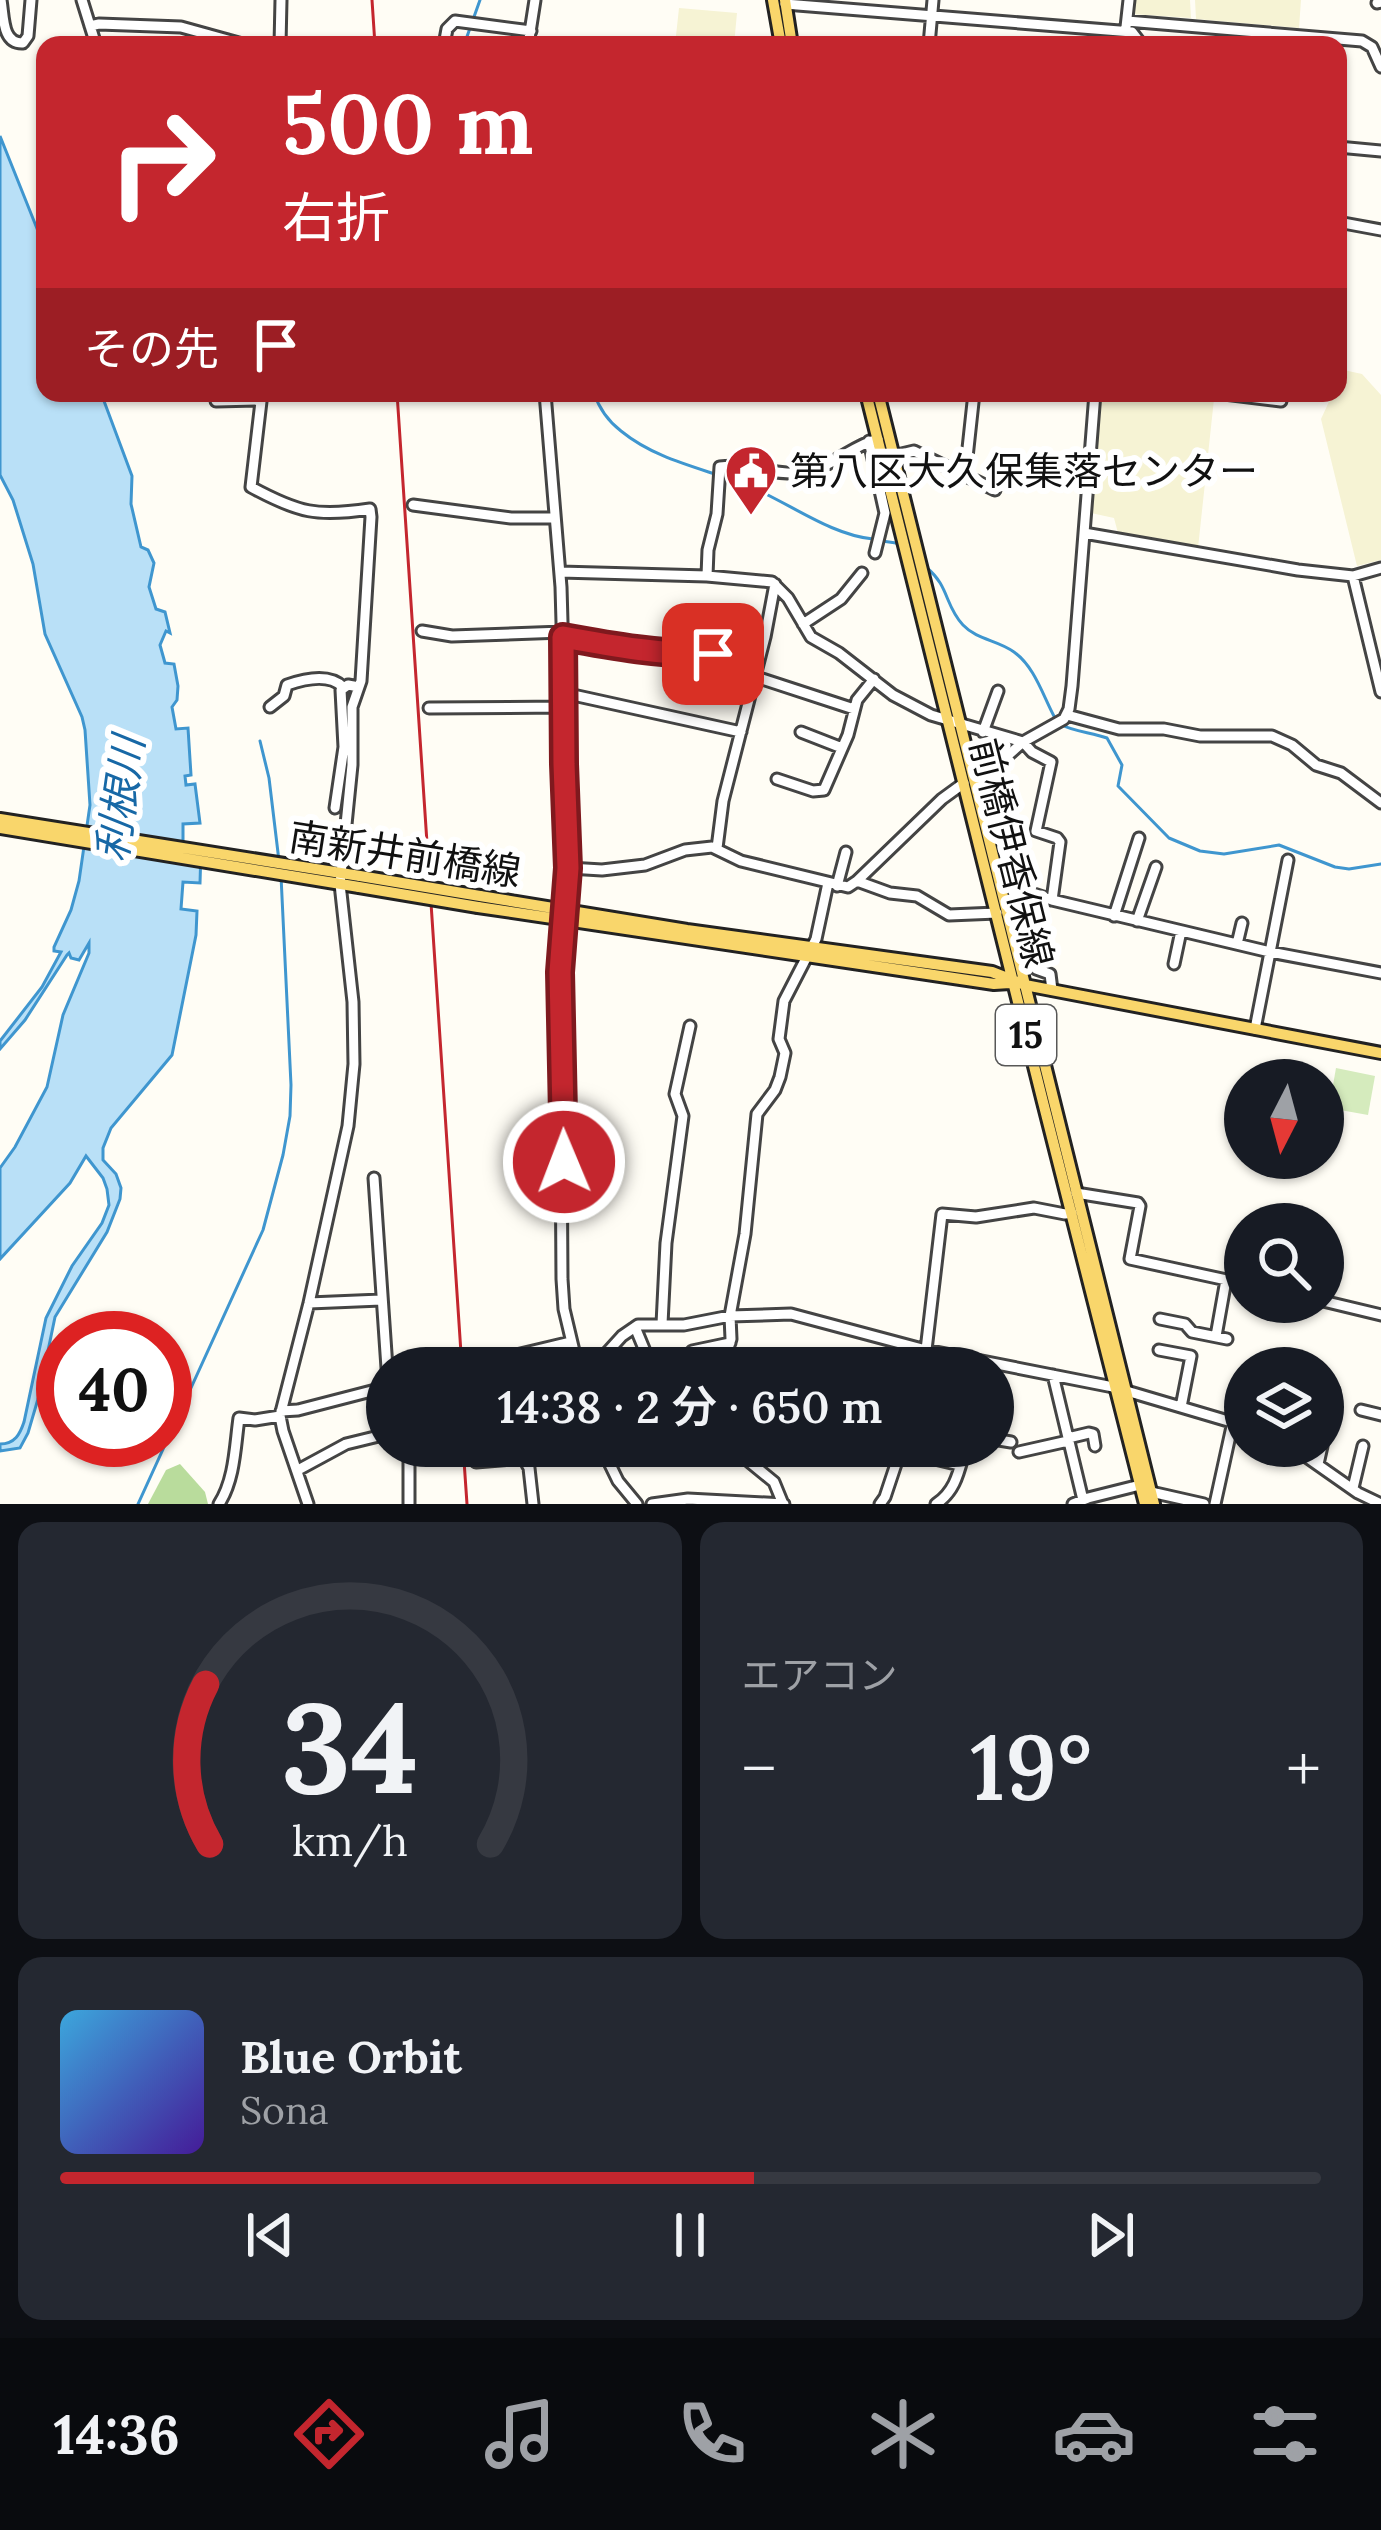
<!DOCTYPE html>
<html lang="ja">
<meta charset="utf-8">
<style>
body{margin:0;font-family:Lora,"Noto Sans JP",serif;background:#242831;color:#f1f3f6;height:100vh;display:flex;flex-direction:column;font-size:45px;white-space:nowrap}
*{box-sizing:border-box;margin:0}
p{font-size:39px;color:#9ea1a6}
.icon{flex:none;width:66px;height:66px;fill:none;stroke:currentColor;stroke-width:2;stroke-linecap:round;stroke-linejoin:round}
.map{position:relative;height:1504px;overflow:hidden}
.panel{display:flex;flex-direction:column;gap:18px;padding:18px;background:#0d0f14;flex:1}
.panel>*{flex:none}
.banner{position:absolute;left:36px;top:36px;width:1311px;height:366px;border-radius:24px;box-shadow:0 3px 9px #0004;background:#c4262e;color:#fff;overflow:hidden}
.needle{width:78px;rotate:186deg}
.controls{position:absolute;left:1224px;top:1059px;display:grid;gap:24px}
.controls a{display:grid;place-items:center;width:120px;height:120px;border-radius:50%;background:#171b24;box-shadow:0 3px 9px #0004;font-size:60px}
.speed{position:absolute;left:36px;top:1311px;display:flex;gap:24px;font-size:60px;font-weight:700;text-align:center}
.speed>*{display:grid;place-content:center;width:156px;height:156px;border-radius:50%;background:#171b24;box-shadow:0 3px 9px #0004;line-height:1}
.speed .limit{border:18px solid #d22;background:#fff;color:#111}
.pin{position:absolute;display:grid;place-items:center;width:102px;height:102px;color:#fff;margin:-51px;border-radius:24px;box-shadow:0 6px 18px #0006}
.me{position:absolute;width:132px;margin:-66px;rotate:359deg;stroke-linejoin:round;filter:drop-shadow(0 0 9px #0008)}
.turn{display:flex;align-items:center;gap:42px;height:252px;padding:0 48px;font-size:54px}
.turn .icon{width:156px;height:156px;stroke-width:2.5}
.turn b{display:block;font-size:84px;line-height:102px}
.then{display:flex;align-items:center;height:114px;padding:0 48px;background:#0003;gap:24px;font-size:45px}
.big{font-size:90px;font-weight:600;line-height:1.1}
.panel .card{flex:1;display:flex;flex-direction:column;justify-content:center;gap:18px;min-width:0;padding:0 42px;border-radius:24px;background:#242831}
.panel .dial{align-items:center;gap:0}
.dial svg{height:312px;overflow:visible;fill:none;stroke:#363941;stroke-width:7;stroke-linecap:round;text-anchor:middle}
.dial text{fill:#f1f3f6;stroke:none}
.song{display:flex;align-items:center;gap:36px}
.cover{width:144px;height:144px;border-radius:18px;background:linear-gradient(135deg,hsl(200 70% 55%),hsl(260 70% 35%))}
.played{height:12px;border-radius:6px;background:linear-gradient(90deg,#c4262e 55%,#363941 55%)}
.keys{display:flex;justify-content:space-around;direction:ltr}
.heat{display:flex;justify-content:space-between;align-items:center;font-size:66px;direction:ltr}
.panel .tiles{flex:1;display:grid;gap:18px;grid-template-columns:1fr 1fr}
.card:last-child{grid-column:span 2}
.trip{position:absolute;left:366px;top:1347px;width:648px;height:120px;border-radius:60px;background:#171b24;box-shadow:0 3px 9px #0004;font-weight:600;line-height:120px;text-align:center}
.tabs{display:flex;height:192px;justify-content:space-around;align-items:center;background:#090b0e;color:#9ea1a6}
.tabs .icon{width:84px;height:84px}
.tabs .on{color:#c4262e}
.tabs b{font-size:54px;color:#f1f3f6}
.map>svg:first-child{display:block}
</style>
<div class="map">
<svg width="1381" height="1504" viewBox="0 0 1381 1504">
<rect width="100%" height="100%" fill="#fffdf5"/>
<path fill="#f6f3d4" d="M1132,0H1190L1191,18L1131,14Z
M1195,0H1301L1299,28L1196,19Z
M679,8L737,13L734,45H675Z
M1339,369L1362,374L1381,395V560L1357,566L1321,419L1333,393H1338Z
M1099,393H1154L1214,399L1198,548L1118,533L1114,518L1091,513Z"/>
<path fill="#d5ebbd" d="M1336,1068L1375,1076L1368,1115L1329,1108Z"/>
<path fill="#b9dc9c" d="M180,1464L205,1492L208,1504H148L166,1470Z"/>
<path fill="#b9e0f7" stroke="#3f96cf" stroke-width="3" d="M0,136L38,231L39,246L45,262V393H101L132,476L131,504L141,547L148,550L154,563L149,587L156,609L165,612L170,633L166,631L160,645L165,663L174,664L178,686L177,700L172,707L176,729L188,728L191,775L185,776L186,785L195,784L200,823L183,824V849L201,850L200,883L183,882L181,909L197,911L196,935L172,1055L111,1128L103,1148V1160L116,1174L121,1188L120,1199L107,1232L55,1317L38,1399L28,1433L20,1448L0,1451V1444C15,1444 20,1434 24,1422L46,1318L72,1266L102,1223L109,1205L107,1189L103,1178L86,1156L70,1183L0,1259V1168L15,1147L47,1087L63,1015L89,953V943L79,960L71,958L69,953L67,955L25,1020L0,1049V1041L42,987L61,952L54,951V947L71,910L79,881L90,805L85,730L82,717L45,634L33,564L13,500L0,475Z"/>
<g fill="none" stroke-linecap="round" stroke-linejoin="round">
<path stroke="#3f96cf" stroke-width="3" d="M464,45L480,0
M594,393C599,408 608,421 621,431C659,462 708,469 751,487C791,504 831,535 873,539
M882,541L896,543L901,547
M927,568C949,586 945,606 963,625C977,640 998,640 1014,652C1035,667 1043,696 1055,718
M1062,725C1072,731 1094,733 1107,738L1122,765L1118,786L1169,838L1200,851L1224,854L1279,845L1335,867L1349,869L1381,864
M260,741L269,778L279,861
M138,1504L263,1230L283,1155L290,1116L291,1085L281,876"/>
<g stroke="#444" stroke-width="15">
<path id="minor" d="M1,0C4,17 2,44 23,43L28,36L31,0
M82,0L96,45
M1377,3L1381,2
M785,4L1132,32L1142,45
M1127,21L1362,41L1372,47L1381,67
M90,26L99,24L181,27L246,45
M280,45L281,0
M444,45L447,29L455,21L531,31
M528,45L535,0
M929,45L933,0
M1124,45L1129,0
M1338,147L1381,151
M1338,222L1381,230
M262,393L251,487C299,513 317,517 370,509L371,517L361,681L352,707V765L340,884L353,1002L354,1064L348,1126L309,1303L280,1416L283,1431L308,1504
M545,393L561,587L569,868L560,972L562,1279L564,1309L578,1368
M1216,393L1281,401
M216,401L261,400
M869,441L885,513L875,553
M893,456L914,451L995,490
M965,476L974,393
M413,505L511,518H554
M1084,533L1298,570L1353,576L1381,568
M560,572L707,576L772,582L788,598L811,637L839,653L893,695L931,715L1023,742L1032,752L1051,762L1036,831L1057,838L1060,842L1052,900L1024,891L1013,892
M707,576L708,550L717,514L720,467C746,463 772,475 798,473C829,471 850,446 878,439
M1353,576L1381,692
M803,624L841,599L862,573
M422,631L452,636L563,632
M563,637L609,646L758,659
M753,676L854,709
M564,693L741,732
M270,707L284,696L287,685C304,679 329,673 343,687
M429,708L564,707
M1067,715L1119,729H1164L1200,736H1272L1292,745L1316,765L1341,773L1381,803
M801,732L842,748
M983,732L998,691
M988,773L992,806L1031,962L1036,969L1050,974L1052,990
M974,778L988,773L1023,742L1064,719L1069,709L1072,686L1095,393
M777,779L813,791L824,790L848,735L857,700L874,679
M335,808L344,747L341,690L348,685L359,687
M717,848L723,801L765,637L775,584
M569,868L602,870L645,865L685,850L712,847L741,861L848,887L857,881L942,799L964,783
M857,881L890,893L917,896L949,915L997,913
M837,886L846,852
M1052,900L1270,952L1381,973
M1114,916L1139,838
M1137,921L1156,867
M1237,944L1242,923
M1174,964L1181,931
M1255,1029L1288,860
M374,1178L387,1368
M1076,1193L1138,1203L1140,1206L1130,1259L1245,1284
M1323,1301L1381,1315
M309,1303L381,1300
M1160,1319L1185,1324L1192,1332L1227,1339
M662,1324L666,1243L683,1116L675,1094L690,1026
M635,1327L652,1368
M1216,1336L1226,1280
M1159,1350L1191,1356L1181,1407
M692,1351L730,1343
M462,1368L571,1342
M593,1368L622,1336L638,1325H684L730,1316L791,1314L926,1350L1113,1387L1245,1426
M722,1368L731,1339L730,1316L745,1234L757,1114L775,1090L780,1077L785,1053L779,1039L784,1001L816,939L828,883
M921,1368L926,1350L942,1214L976,1217L1034,1208L1065,1214L1072,1213
M1053,1375L1083,1500
M1361,1410L1381,1415
M281,1411L298,1410L387,1387
M1068,1438L1089,1433L1093,1434L1095,1446
M993,1439L1011,1442
M1323,1440L1334,1390
M517,1446L529,1468L533,1504
M601,1446L618,1481L637,1504
M730,1446L774,1482L783,1504
M1291,1446L1358,1493L1381,1504
M901,1451L960,1465
M1019,1452L1068,1441
M476,1462L523,1458
M1318,1464L1322,1446
M298,1470L346,1444L387,1434
M1353,1488L1363,1446
M1151,1492L1204,1504
M219,1504C235,1479 235,1446 239,1418L255,1420L280,1416
M409,1504V1446
M652,1504L688,1499L784,1504
M880,1504L885,1497L902,1446
M936,1504C957,1490 959,1469 966,1446
M1073,1504L1088,1498L1140,1485
M1215,1504L1233,1422"/>
</g>
<g stroke="#222" stroke-width="16">
<path id="major" d="M773,0L781,45
M785,0L792,45
M866,393L1043,1102L1145,1504
M878,393L1154,1504
M0,819L360,876
M0,828L359,887
M480,896L687,930L992,972L1025,985L1381,1053
M478,907L994,984L1010,983"/>
</g>
<use href="#minor" stroke="#fff" stroke-width="9"/>
<use href="#major" stroke="#f9d66b" stroke-width="10"/>
<path stroke="#c4262e" stroke-width="3" d="M372,0L375,45
M397,393L462,1368
M463,1446L467,1504"/>
<g stroke="#222" stroke-width="16" stroke-linecap="butt">
<path id="major-bridge" d="M360,876L480,896
M359,887L478,907"/>
</g>
<use href="#major-bridge" stroke="#f9d66b" stroke-width="10"/>
</g>
<g fill="none" stroke-linecap="round" stroke-linejoin="round">
<g stroke="#7f191e" stroke-width="30">
<path id="route" d="M564,1162L560,972L568,868L564,764L563,637C612,646 663,655 713,654"/>
</g>
<use href="#route" stroke="#c4262e" stroke-width="21"/>
</g>
<defs>
<g id="civic-pin" transform="scale(2.7)"><path d="M0 17L-7.5 6A9.5 9.5 0 1 1 7.5 6Z" fill="#c4262e" stroke="#fff"/><path d="M-.6-6.5H3V-4.5H.6V-3L4-1V1h2V6H-6V1h2V-1L-.6-3ZM-1.2 2.5V6h2.4V2.5Z" fill="#fff"/></g>
</defs>
<g fill-rule="evenodd">
<use href="#civic-pin" x="751" y="471"/>
</g>
<g text-anchor="middle" dominant-baseline="central" stroke-width="12" stroke-linejoin="round" paint-order="stroke">
<rect fill="#fff" stroke="#585858" stroke-width="3" x="996" y="1005" width="60" height="60" rx="9"/>
<g font-size="36" font-weight="bold" fill="#111">
<text x="1026" y="1035">15</text>
</g>
<g font-size="39" fill="#111" stroke="#fff" text-anchor="start">
<text x="790" y="471">第八区大久保集落センター</text>
</g>
<g font-size="39" fill="#111" stroke="#fff">
<text transform="translate(1012 853) rotate(76)">前橋伊香保線</text>
<text transform="translate(405 854) rotate(9)">南新井前橋線</text>
</g>
<g font-size="42" font-style="italic" fill="#1768a6" stroke="#fff">
<text transform="translate(120 799) rotate(-82)">利根川</text>
</g>
</g>
</svg>
<div class="controls">
<a><svg class="needle" viewBox="-14 -14 28 28"><path d="M0-13l5 13h-10z" fill="#e53935"/><path d="M0 13l5-13h-10z" fill="#9ea1a6"/></svg></a>
<a><svg class="icon" aria-label="search" viewBox="0 0 24 24"><circle cx="10" cy="10" r="6"/><path d="M15 15l6 6"/></svg></a>
<a><svg class="icon" aria-label="layers" viewBox="0 0 24 24"><path d="M12 4l9 5-9 5-9-5zM3 14l9 5 9-5"/></svg></a>
</div>
<div class="speed"><div class="limit">40</div></div>
<div class="pin" style="left:713px;top:654px;background:#d93025"><svg class="icon" aria-label="arrive" viewBox="0 0 24 24"><path d="M6 21V4h12l-3 4 3 4H6"/></svg></div>
<svg class="me" style="left:564px;top:1162px" viewBox="-20 -20 40 40"><circle r="17" fill="#c4262e" stroke="#fff" stroke-width="3"/><path d="M0-11L8 9 0 5-8 9z" fill="#fff"/></svg>
<div class="trip">14:38 · 2 分 · 650 m</div>
<div class="banner">
<div class="turn"><svg class="icon" aria-label="right" viewBox="0 0 24 24"><path d="M7 20v-9h11M14 6l5 5-5 5"/></svg><div><b>500 m</b>右折</div></div>
<div class="then">その先<svg class="icon" aria-label="arrive" viewBox="0 0 24 24"><path d="M6 21V4h12l-3 4 3 4H6"/></svg></div>
</div>
</div>
<section class="panel">
<div class="tiles">
<div class="card dial"><svg viewBox="0 0 100 80">
<path d="M14 69A42 42 0 1 1 86 69"/>
<path d="M14 69A42 42 0 0 1 13 28" stroke="#c4262e"/>
<text x="50" y="56" font-size="32" font-weight="700">34</text>
<text x="50" y="72" font-size="11">km/h</text>
</svg></div>
<div class="card"><p>エアコン</p>
<div class="heat"><a>−</a><b class="big">19°</b><a>+</a></div>
</div>
<div class="card">
<div class="song"><i class="cover"></i><div><b>Blue Orbit</b><p>Sona</p></div></div>
<div class="played"></div>
<div class="keys"><svg class="icon" aria-label="previous" viewBox="0 0 24 24"><path d="M18 5L8 12l10 7zM5 5v14"/></svg><svg class="icon" aria-label="pause" viewBox="0 0 24 24"><path d="M8 5v14M16 5v14"/></svg><svg class="icon" aria-label="next" viewBox="0 0 24 24"><path d="M6 5l10 7-10 7zM19 5v14"/></svg></div>
</div>
</div>
</section>
<nav class="tabs">
<b>14:36</b>
<svg class="icon on" aria-label="directions" viewBox="0 0 24 24"><path d="M12 3l9 9-9 9-9-9zM9 14v-3h6M13 9l2 2-2 2"/></svg>
<svg class="icon" aria-label="music" viewBox="0 0 24 24"><path d="M9 18V5l10-2v13"/><circle cx="6" cy="18" r="3"/><circle cx="16" cy="16" r="3"/></svg>
<svg class="icon" aria-label="phone" viewBox="0 0 24 24"><path d="M5 4h4l2 5-3 2q2 4 5 5l2-3 5 2v4C11 20 4 13 5 4z"/></svg>
<svg class="icon" aria-label="climate" viewBox="0 0 24 24"><path d="M12 3v18M4 7l16 10M4 17L20 7"/></svg>
<svg class="icon" aria-label="car" viewBox="0 0 24 24"><path d="M5 17H2v-5l4-1 3-4h7l3 4 3 1v5h-3M9 17h6M6 11h13"/><circle cx="7" cy="17" r="2"/><circle cx="17" cy="17" r="2"/></svg>
<svg class="icon" aria-label="filters" viewBox="0 0 24 24"><path d="M4 7h16M4 17h16"/><circle cx="9" cy="7" r="2"/><circle cx="15" cy="17" r="2"/></svg>
</nav>
